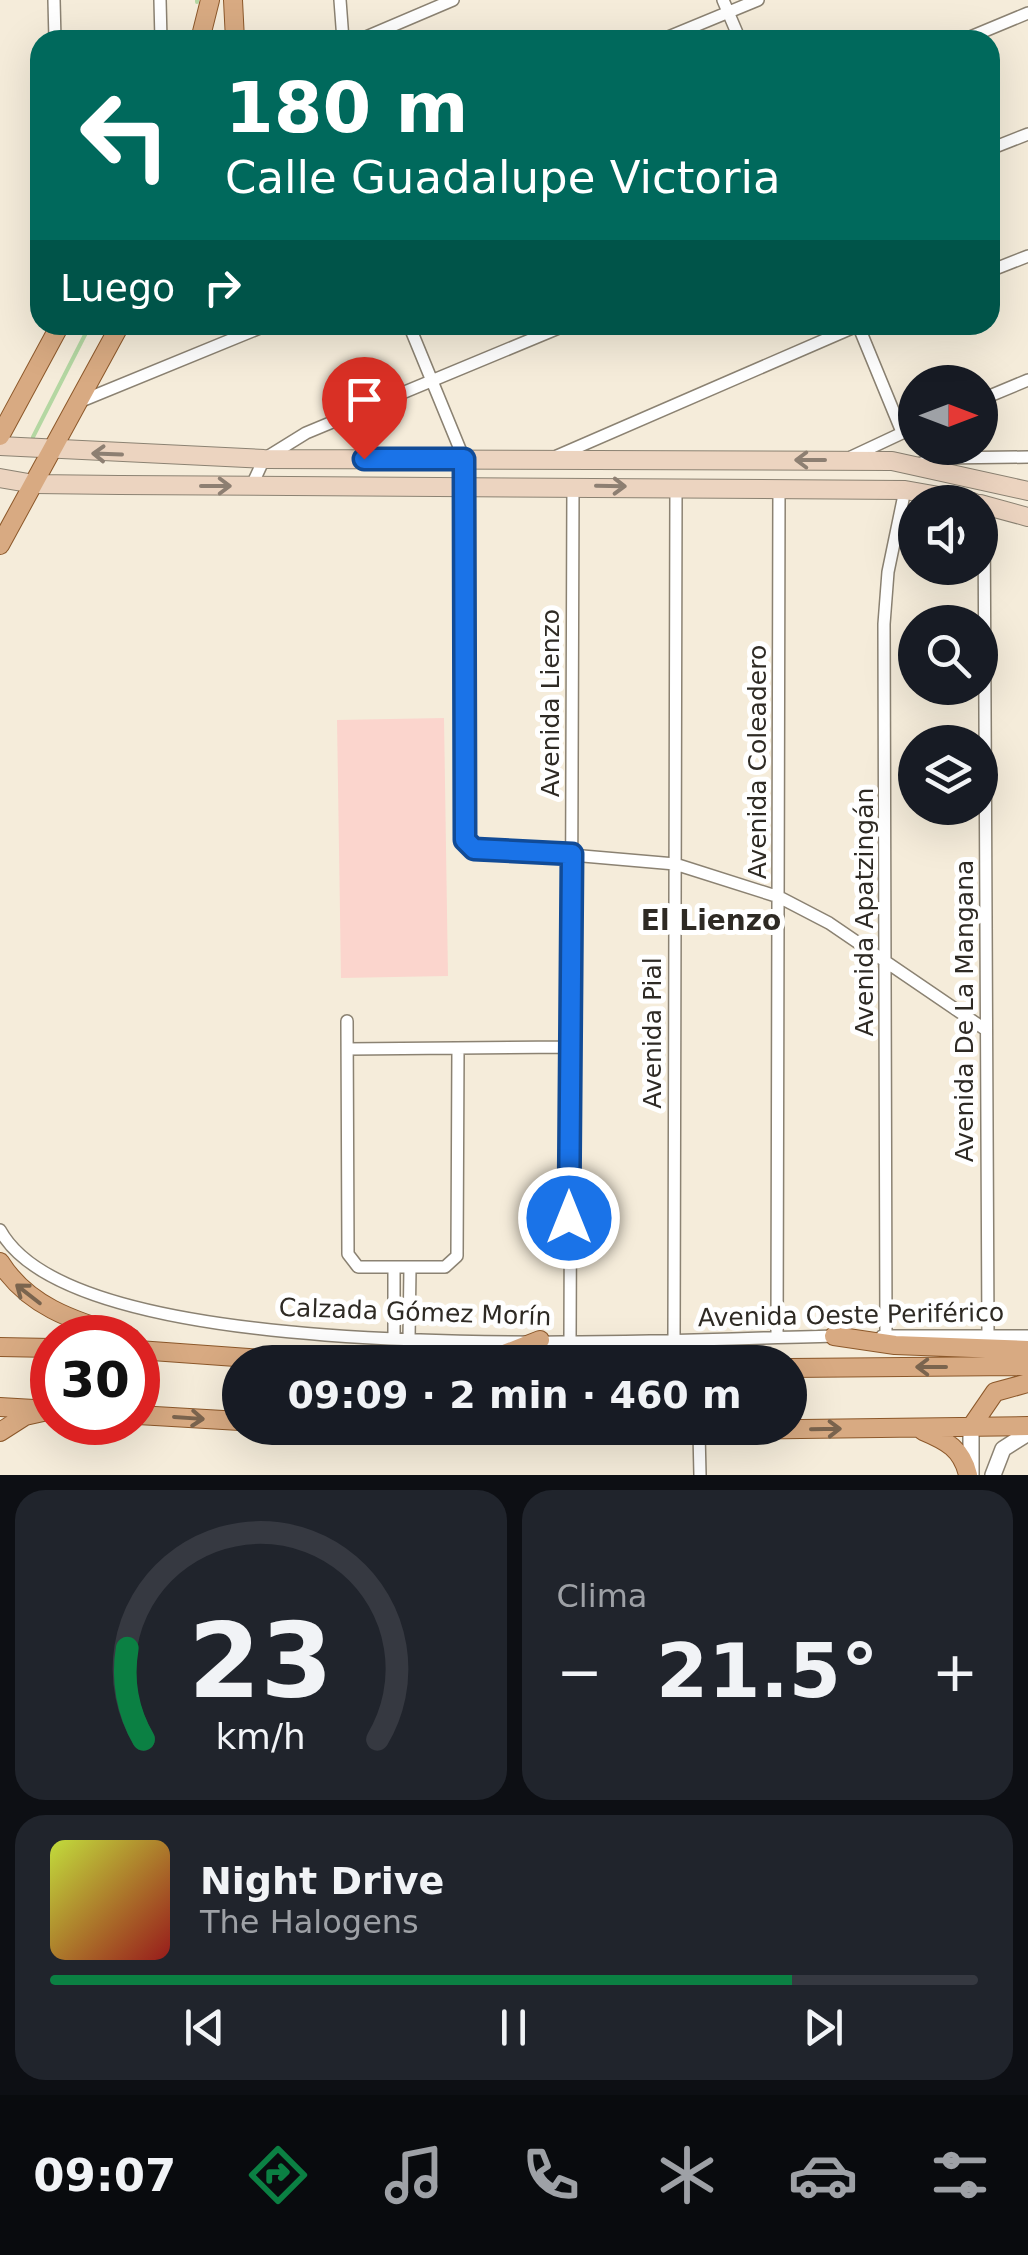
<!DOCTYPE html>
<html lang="es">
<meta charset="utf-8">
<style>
body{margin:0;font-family:"DejaVu Sans",sans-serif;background:#20242c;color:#f1f3f6;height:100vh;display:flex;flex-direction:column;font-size:38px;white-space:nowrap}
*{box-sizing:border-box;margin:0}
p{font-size:32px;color:#9ea1a6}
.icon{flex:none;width:55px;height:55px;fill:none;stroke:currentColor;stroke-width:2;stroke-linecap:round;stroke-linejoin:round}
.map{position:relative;height:1475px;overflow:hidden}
.details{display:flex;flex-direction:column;gap:15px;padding:15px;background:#0d0f14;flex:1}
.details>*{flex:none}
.top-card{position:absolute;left:30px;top:30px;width:970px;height:305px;border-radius:30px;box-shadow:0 10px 40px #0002;background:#00695c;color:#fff;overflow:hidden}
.needle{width:65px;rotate:90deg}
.fabs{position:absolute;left:898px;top:365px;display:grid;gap:20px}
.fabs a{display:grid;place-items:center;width:100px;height:100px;border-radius:50%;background:#171b24;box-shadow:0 10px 40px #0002;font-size:50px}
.speed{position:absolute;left:30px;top:1315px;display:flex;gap:20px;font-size:50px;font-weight:700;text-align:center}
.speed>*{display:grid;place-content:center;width:130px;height:130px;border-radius:50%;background:#171b24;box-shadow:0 10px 40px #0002;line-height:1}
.speed .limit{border:15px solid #d22;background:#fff;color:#111}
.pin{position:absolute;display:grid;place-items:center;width:85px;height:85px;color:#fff;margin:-102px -42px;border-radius:50% 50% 50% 0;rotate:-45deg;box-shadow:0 0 10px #0007}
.pin .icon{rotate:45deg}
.me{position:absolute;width:110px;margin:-55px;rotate:0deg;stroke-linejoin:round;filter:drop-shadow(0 0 8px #0008)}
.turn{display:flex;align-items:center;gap:35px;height:210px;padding:0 30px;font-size:45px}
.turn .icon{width:130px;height:130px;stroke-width:2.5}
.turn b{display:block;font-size:70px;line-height:85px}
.then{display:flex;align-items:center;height:95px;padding:0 30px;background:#0003;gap:20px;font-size:38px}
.big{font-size:75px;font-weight:800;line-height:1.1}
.details .card{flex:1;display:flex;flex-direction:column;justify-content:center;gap:15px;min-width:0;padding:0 35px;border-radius:30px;background:#20242c}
.details .dial{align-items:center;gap:0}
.dial svg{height:260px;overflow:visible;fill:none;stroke:#363941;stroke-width:7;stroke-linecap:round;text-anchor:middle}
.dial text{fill:#f1f3f6;stroke:none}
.song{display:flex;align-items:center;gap:30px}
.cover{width:120px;height:120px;border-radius:15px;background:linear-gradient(135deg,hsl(70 70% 55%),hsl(0 70% 35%))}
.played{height:10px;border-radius:5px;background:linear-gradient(90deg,#0b8043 80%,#363941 80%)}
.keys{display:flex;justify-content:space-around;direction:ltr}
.heat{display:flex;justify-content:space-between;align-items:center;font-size:55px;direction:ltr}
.details .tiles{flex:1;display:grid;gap:15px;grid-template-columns:1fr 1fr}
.card:last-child{grid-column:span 2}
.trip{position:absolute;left:222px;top:1345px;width:585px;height:100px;border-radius:50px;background:#171b24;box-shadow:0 10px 40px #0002;font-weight:800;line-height:100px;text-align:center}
.tabs{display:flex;height:160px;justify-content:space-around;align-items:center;background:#090b0e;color:#9ea1a6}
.tabs .icon{width:70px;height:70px}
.tabs .current{color:#0b8043}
.tabs b{font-size:45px;color:#f1f3f6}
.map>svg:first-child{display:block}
</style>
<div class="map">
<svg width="1028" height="1475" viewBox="0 0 1028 1475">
<rect width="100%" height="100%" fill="#f5ecda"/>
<path fill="#fbd5cd" d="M444,718L448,976L341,978L337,720Z"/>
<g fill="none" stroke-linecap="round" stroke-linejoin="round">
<path stroke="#b4d7a2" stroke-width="4" d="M197,0V2
M33,437L90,325"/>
<g stroke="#8b8272" stroke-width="14">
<path id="minor" d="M54,0L55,40
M160,0L161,40
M340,0L343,40
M723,0L740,40
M359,40L453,0
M661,40L758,0
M963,40L1028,13
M990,149L1028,134
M990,271L1028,256
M409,325L464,459L468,487V846L675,864L779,897L829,923L986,1030
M858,325L902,432
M980,400L1028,380
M79,402L267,325
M557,456L859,325
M851,457L915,427
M918,464L940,458L1028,457
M252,485L264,459L306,433L566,325
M984,505L988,1335
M347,1021L348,1254L358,1267H445L457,1256L458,1048
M348,1049L569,1047
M0,1230C80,1377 681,1338 839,1336
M882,1336H1028
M886,1336L884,624L888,572L905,490
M777,1337L779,487
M394,1339V1269
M409,1339L410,1268
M674,1339L676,487
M570,1341L573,485
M699,1432L700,1475"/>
</g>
<g stroke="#8b8272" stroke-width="18">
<path id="tertiary" d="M971,1475V1427
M993,1475L1003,1449L1028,1433"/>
</g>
<g stroke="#8b8272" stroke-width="20">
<path id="secondary" d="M0,446L264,459L892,461L1028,491
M0,478L34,484L119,485L905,490L973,502
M980,504L1028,517"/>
</g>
<g stroke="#8c582a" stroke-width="20">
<path id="primary" d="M233,0L235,40
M200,40L210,0
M0,436L60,325
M0,545L120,325
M0,1262C30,1310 80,1322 131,1338
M834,1336L895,1345L1028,1350
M0,1347L52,1348
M138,1350L306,1362
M484,1362L540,1340
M790,1368L1028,1366
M0,1407L34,1409
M138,1415L240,1421
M971,1427L995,1392L1028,1383
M344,1428L489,1433L1028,1426
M923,1431C947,1441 962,1449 968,1475
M0,1432L25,1416L52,1410"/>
</g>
<use href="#minor" stroke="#fff" stroke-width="11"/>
<use href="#tertiary" stroke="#fff" stroke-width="15"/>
<use href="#secondary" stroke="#ecd4c0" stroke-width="18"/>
<use href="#primary" stroke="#d8aa82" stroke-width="18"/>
</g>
<defs><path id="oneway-shaft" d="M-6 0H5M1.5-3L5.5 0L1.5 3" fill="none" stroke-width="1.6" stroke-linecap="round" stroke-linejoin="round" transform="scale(2.5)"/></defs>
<g stroke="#8d7f72">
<use href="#oneway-shaft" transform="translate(107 454) rotate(-178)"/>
<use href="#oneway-shaft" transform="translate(810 460) rotate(180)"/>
<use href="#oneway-shaft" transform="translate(216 486)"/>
<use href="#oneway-shaft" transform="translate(611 486) rotate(1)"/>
</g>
<g stroke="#7a644e">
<use href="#oneway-shaft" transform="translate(28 1294) rotate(-142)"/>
<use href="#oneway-shaft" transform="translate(931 1367) rotate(180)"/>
<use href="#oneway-shaft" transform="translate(189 1418) rotate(4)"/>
<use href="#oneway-shaft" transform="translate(826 1429) rotate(-1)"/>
</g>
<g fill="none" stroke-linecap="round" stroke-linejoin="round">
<g stroke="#114b97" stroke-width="25">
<path id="route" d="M364,459H464L465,840L474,849L572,854L569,1218"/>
</g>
<use href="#route" stroke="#1a73e8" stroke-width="18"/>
</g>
<g text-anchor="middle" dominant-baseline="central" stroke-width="10" stroke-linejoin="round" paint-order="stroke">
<g font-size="25" fill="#2e2a24" stroke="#fff">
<text transform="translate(550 703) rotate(-90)">Avenida Lienzo</text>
<text transform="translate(757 762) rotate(-90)">Avenida Coleadero</text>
<text transform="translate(864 912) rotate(-90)">Avenida Apatzingán</text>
<text transform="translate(964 1011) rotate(-90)">Avenida De La Mangana</text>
<text transform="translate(652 1033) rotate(-90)">Avenida Pial</text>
<text transform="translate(415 1312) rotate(2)">Calzada Gómez Morín</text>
<text transform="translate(851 1315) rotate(-1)">Avenida Oeste Periférico</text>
</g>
<g font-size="28" font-weight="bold" fill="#2e2a24" stroke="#fff">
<text x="711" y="920">El Lienzo</text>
</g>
</g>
</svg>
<div class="fabs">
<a><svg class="needle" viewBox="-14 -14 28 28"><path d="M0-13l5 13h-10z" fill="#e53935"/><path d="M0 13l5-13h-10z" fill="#9ea1a6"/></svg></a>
<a><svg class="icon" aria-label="sound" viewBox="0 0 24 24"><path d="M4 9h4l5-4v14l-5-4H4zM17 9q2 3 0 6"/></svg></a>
<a><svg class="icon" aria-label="search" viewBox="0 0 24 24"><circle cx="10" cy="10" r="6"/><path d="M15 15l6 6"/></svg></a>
<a><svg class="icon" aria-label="layers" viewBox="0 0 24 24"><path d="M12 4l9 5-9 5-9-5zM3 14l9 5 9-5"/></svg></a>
</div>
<div class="speed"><div class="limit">30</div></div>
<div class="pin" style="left:364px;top:459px;background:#d93025"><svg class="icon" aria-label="arrive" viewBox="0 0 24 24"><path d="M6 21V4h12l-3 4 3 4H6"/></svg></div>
<svg class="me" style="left:569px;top:1218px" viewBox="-20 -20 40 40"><circle r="17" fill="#1a73e8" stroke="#fff" stroke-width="3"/><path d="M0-11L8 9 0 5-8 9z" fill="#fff"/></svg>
<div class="trip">09:09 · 2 min · 460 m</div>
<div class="top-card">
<div class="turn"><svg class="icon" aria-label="left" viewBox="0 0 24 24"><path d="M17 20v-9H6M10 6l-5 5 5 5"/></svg><div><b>180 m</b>Calle Guadalupe Victoria</div></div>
<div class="then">Luego<svg class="icon" aria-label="right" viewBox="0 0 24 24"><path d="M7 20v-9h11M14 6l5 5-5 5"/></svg></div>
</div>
</div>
<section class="details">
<div class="tiles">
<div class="card dial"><svg viewBox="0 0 100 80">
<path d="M14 69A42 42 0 1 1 86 69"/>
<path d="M14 69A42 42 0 0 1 9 41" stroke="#0b8043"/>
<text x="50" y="56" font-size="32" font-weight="700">23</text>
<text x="50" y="72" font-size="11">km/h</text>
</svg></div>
<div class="card"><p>Clima</p>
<div class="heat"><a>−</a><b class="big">21.5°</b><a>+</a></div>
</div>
<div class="card">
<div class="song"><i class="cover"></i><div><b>Night Drive</b><p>The Halogens</p></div></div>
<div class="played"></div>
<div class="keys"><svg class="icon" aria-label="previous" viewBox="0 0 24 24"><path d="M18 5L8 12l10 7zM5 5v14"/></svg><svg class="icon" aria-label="pause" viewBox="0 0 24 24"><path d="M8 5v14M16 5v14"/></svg><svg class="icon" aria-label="next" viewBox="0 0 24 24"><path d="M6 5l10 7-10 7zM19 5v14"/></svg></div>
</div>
</div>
</section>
<nav class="tabs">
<b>09:07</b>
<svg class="icon current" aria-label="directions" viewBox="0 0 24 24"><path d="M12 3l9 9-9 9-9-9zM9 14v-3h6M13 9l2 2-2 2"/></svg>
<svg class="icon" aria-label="music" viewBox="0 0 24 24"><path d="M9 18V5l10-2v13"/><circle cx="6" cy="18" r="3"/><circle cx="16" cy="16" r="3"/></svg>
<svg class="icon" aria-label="phone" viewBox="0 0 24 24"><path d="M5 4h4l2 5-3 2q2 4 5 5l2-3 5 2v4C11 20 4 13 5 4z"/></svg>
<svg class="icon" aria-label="climate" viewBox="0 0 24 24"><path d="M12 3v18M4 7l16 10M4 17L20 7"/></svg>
<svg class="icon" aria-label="car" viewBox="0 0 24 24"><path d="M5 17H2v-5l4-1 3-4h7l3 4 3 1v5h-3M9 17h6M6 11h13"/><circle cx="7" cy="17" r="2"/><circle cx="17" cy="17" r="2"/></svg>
<svg class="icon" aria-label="filters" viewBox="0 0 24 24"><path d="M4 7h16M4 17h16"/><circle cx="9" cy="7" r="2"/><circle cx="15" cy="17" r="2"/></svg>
</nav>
